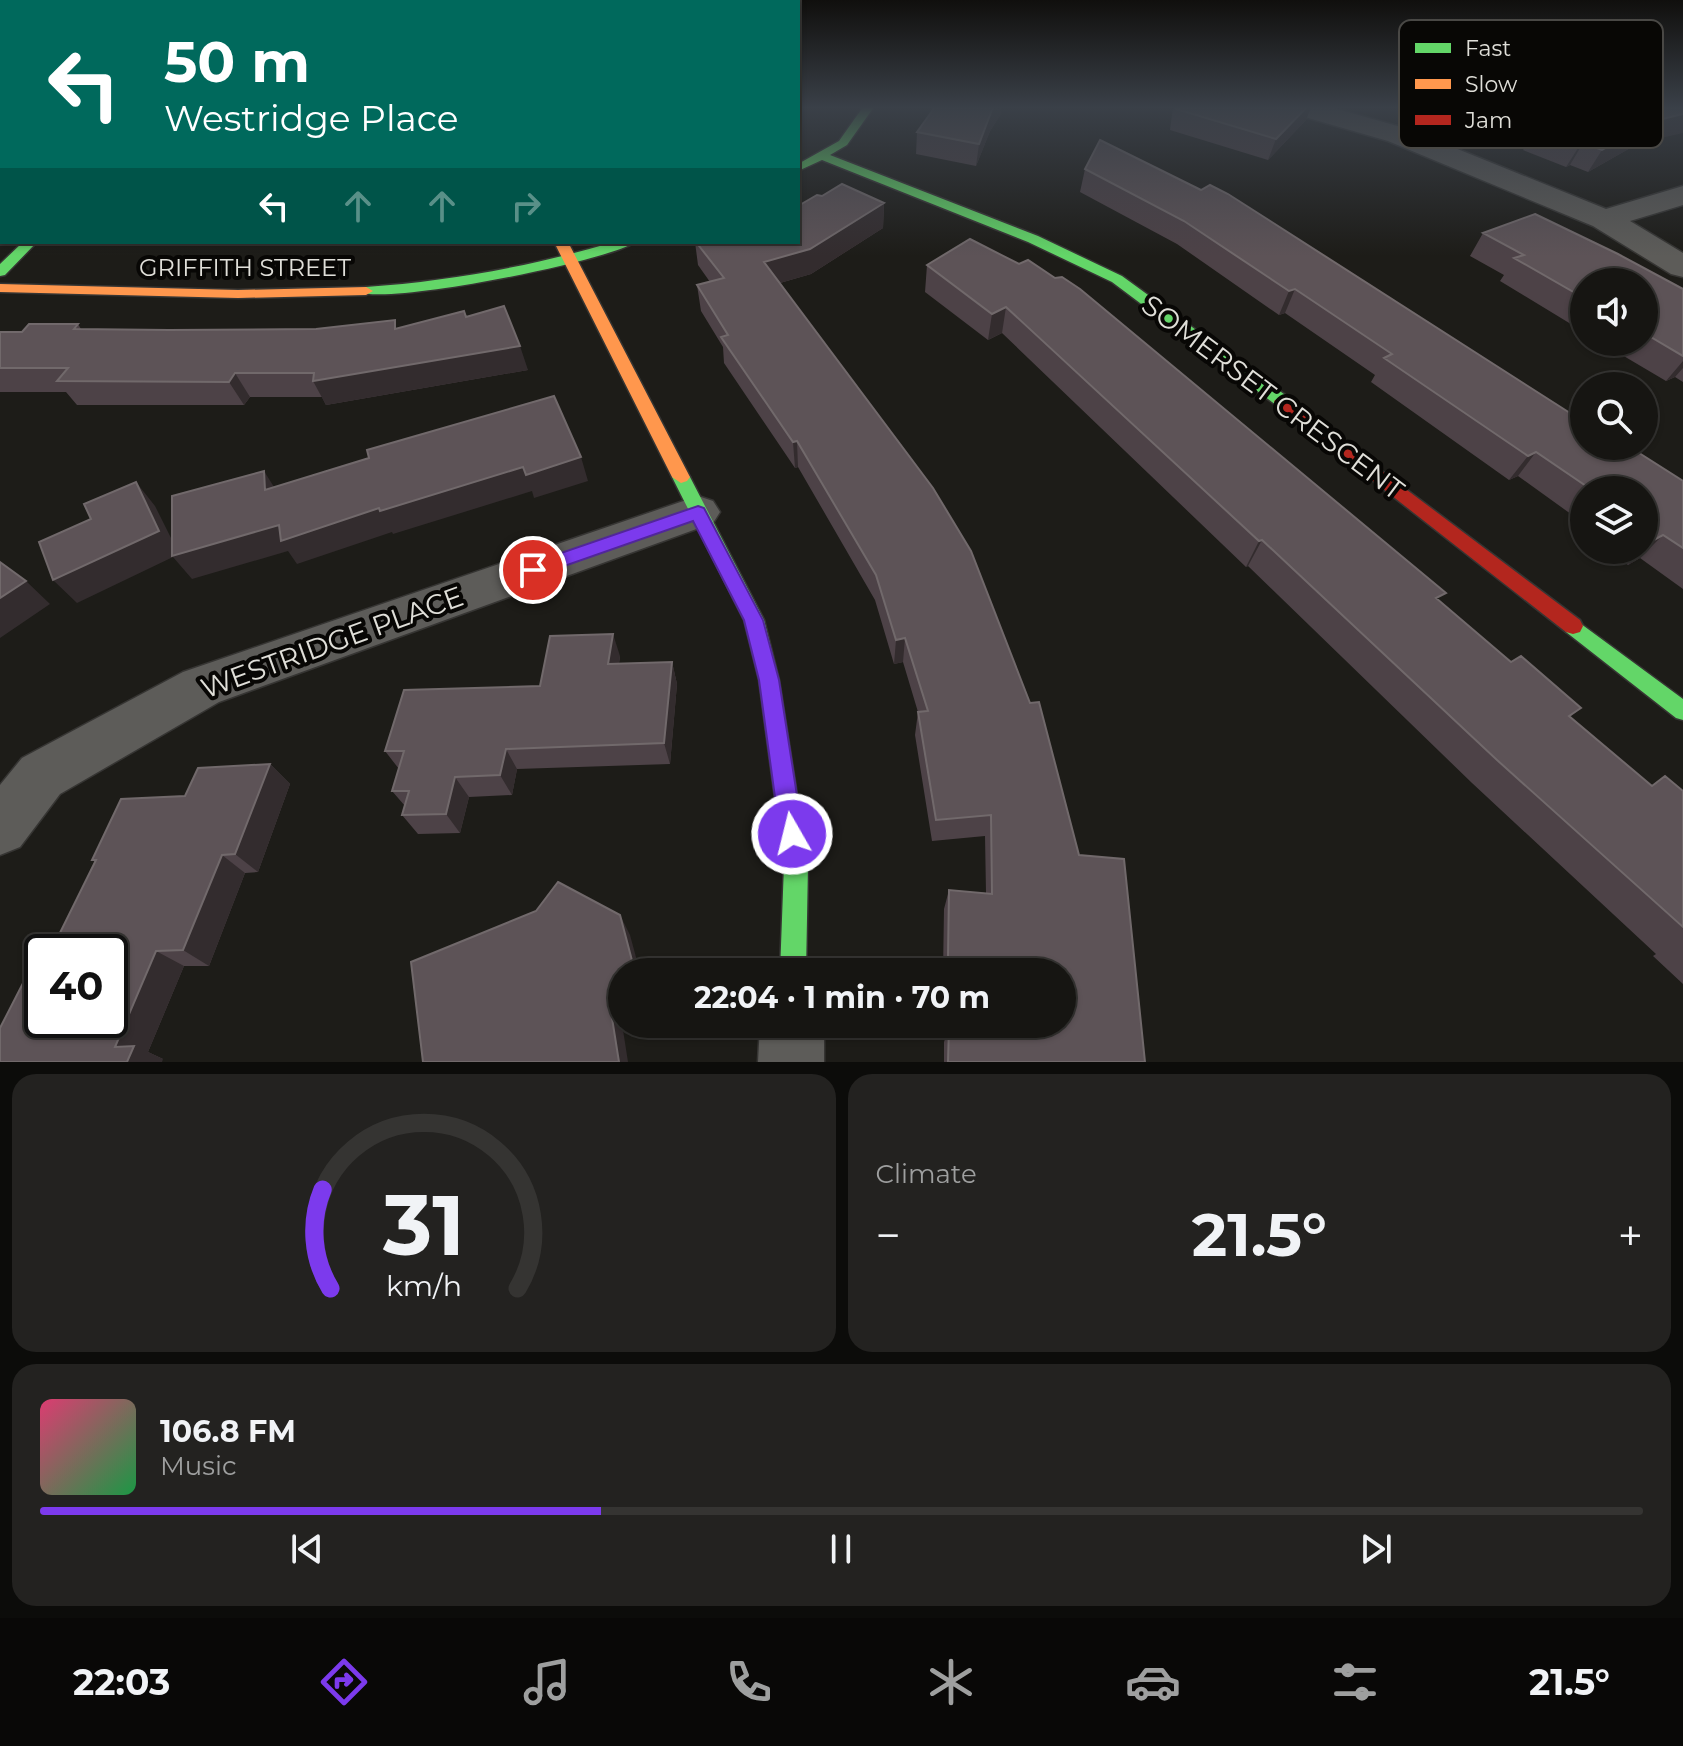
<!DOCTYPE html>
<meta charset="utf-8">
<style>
body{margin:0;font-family:Montserrat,sans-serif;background:#232220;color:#f1f3f6;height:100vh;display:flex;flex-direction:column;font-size:30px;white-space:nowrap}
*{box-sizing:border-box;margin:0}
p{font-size:26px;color:#9e9f9f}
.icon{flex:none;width:44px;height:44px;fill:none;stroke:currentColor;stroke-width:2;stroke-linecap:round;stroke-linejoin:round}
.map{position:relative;height:1062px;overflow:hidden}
.drawer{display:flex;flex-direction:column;gap:12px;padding:12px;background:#0c0c0a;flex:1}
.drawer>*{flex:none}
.guide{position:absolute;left:0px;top:0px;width:800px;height:244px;box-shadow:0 2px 6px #0004,0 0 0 2px #353432;background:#00695c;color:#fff;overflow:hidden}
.controls{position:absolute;left:1570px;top:268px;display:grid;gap:16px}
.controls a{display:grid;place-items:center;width:88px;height:88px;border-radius:50%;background:#161512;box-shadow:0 2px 6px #0004,0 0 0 2px #353432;font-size:40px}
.speed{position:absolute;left:24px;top:934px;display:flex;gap:16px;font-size:40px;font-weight:700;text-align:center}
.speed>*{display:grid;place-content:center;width:104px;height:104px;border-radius:50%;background:#161512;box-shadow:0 2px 6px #0004,0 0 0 2px #353432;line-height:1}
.speed .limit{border:4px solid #111;border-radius:12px;background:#fff;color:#111}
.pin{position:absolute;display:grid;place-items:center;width:68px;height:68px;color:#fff;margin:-34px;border:4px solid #fff;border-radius:50%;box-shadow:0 2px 8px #0007}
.me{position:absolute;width:88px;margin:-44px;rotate:352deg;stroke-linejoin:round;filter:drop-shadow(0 0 6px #0008)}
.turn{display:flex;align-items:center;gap:28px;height:168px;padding:0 32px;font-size:36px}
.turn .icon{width:104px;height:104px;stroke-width:2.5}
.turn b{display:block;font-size:56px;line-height:68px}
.lanes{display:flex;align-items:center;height:76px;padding:0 32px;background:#0003;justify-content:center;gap:40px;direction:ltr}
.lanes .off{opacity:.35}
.big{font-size:60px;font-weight:700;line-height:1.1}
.drawer .widget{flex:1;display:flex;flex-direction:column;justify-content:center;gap:12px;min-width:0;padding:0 28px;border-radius:24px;background:#232220}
.drawer .dial{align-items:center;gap:0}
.dial svg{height:208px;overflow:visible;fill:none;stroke:#353432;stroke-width:7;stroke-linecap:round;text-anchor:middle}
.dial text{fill:#f1f3f6;stroke:none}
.song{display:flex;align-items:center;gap:24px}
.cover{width:96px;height:96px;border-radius:12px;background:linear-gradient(135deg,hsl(340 70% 55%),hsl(140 70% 35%))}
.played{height:8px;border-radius:4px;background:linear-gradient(90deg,#7c3aed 35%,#353432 35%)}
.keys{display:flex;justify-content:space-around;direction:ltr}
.heat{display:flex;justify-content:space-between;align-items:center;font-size:44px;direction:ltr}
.drawer .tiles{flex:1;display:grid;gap:12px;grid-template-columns:1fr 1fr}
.widget:last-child{grid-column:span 2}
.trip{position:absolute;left:608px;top:958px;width:468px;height:80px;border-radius:40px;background:#161512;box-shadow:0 2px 6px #0004,0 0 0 2px #353432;font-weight:700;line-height:80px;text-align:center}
.tabs{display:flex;height:128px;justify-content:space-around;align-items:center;background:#090807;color:#9e9f9f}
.tabs .icon{width:56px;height:56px}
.tabs .on{color:#7c3aed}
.tabs b{font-size:36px;color:#f1f3f6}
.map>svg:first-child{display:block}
</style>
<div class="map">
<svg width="1683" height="1062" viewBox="0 0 1683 1062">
<rect width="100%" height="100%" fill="#1d1c18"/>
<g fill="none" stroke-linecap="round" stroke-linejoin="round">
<g stroke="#363533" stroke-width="3">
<path id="street" d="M1287,107H1330L1408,129L1606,209L1683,186V205L1630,221L1683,253V277L1671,274L1593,226L1388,141L1291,113Z
M698,496L713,501L720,512L713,523L219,702L60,794L20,847L0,855V785L22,758L183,672Z
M760,1024H824V1062H758Z"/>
</g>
<g stroke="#363533" stroke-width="3">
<path id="fast" d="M863,107H874L847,145L830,155L1038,236L1122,276L1288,397L1290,401L1288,405H1276L1112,282L1028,242L822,160L798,171V164L839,141Z
M23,242H37L5,275L0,276V264Z
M614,242H635C610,261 379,307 359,291L366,287C451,281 533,266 614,242Z
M681,471L690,477L764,620L779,680L808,865L806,972H780L784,865L759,680L744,620L672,477Z
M1573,618L1683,699V720L1676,718L1566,632L1563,626L1566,620Z"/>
</g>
<g stroke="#363533" stroke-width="3">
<path id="slow" d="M554,242H568L690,477L687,481L681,483L672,477Z
M0,284L238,290L366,287L373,291L366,295L238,298L0,292Z"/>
</g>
<g stroke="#363533" stroke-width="3">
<path id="jam" d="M1282,396L1580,620L1583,626L1580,632L1573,634L1566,632L1276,405L1274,401Z"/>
</g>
<use href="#street" fill="#5d5c59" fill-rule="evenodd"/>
<use href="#fast" fill="#63d668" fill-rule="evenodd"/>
<use href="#slow" fill="#ff974d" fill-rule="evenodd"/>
<use href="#jam" fill="#b3261e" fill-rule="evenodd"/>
</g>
<path fill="#4d4247" d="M935,107H1001V114L990,131L976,166L916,154L917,132Z
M1173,107H1311L1306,120L1268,160L1170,130Z
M1489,107H1683L1639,143L1588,172L1570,165L1566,167L1523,150L1525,147L1478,128Z
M1100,140L1584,446L1683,481V589L1640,558L1628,565L1608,550H1644V490H1584V533L1577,528L1582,522L1518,476L1509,480L1371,382L1375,375L1285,313L1279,315L1177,244L1080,192L1085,169Z
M822,196L884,203L883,228L811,274L780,283L1079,855L1145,1062H944V1042L949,1027L1062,972H943L944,909L949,890L986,893L985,836L932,841L915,735L918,712L903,662L894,664L875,600L798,467L795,468L724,363L723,347L701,311L697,285L710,282L698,265L695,242H798Z
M1483,233L1683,289V382L1675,377L1666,381L1600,342H1644V282H1584V332L1500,281L1504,275L1470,256Z
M970,239L1439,601L1511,662L1581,708L1570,717L1651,785L1683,791V984L1653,956L1656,954L1472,783L1248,566L1246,567L1002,333L988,340L925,292L927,265Z
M243,242H425L419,243Z
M466,317L528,370L326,405L322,397H250L244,405H77L66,392H0V332H22L78,324L81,329L169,330L399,328Z
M620,656L619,664L672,662L677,684L670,764L517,769L512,795L469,797L460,833L418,834L402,815L405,806L392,791L399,769L385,751Z
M270,764L290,784L258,872L245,873L209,966H184L148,1052L163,1059L0,1062L51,951L95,862L92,860L185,796Z"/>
<path fill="#332c2e" d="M0,107H2V118L0,120Z
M993,107H1001V114L990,131L976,166L979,144Z
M1307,107H1311L1306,120L1268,160L1276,139Z
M1683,114V133L1639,143L1588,172L1602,150L1654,121Z
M1583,143L1570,165L1566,167L1580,145Z
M884,203L883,228L811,274L766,287L764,262Z
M1295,289L1285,313L1279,315L1289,291Z
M1006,307L1002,333L988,340L992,314Z
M520,346L528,370L326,405L313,381Z
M1683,361V368L1675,377L1666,381Z
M235,373L250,397L244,405L229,382Z
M797,441L798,467L795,468L793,442Z
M1536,452L1518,476L1509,480L1528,456Z
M581,457L588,481L534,498L532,491L393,534L392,532L297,564L288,551L192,579L173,557L77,603L53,580L136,482L155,506L179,554L279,525L379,508L523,467Z
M264,471L279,495L265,490Z
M1663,535L1640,558L1628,565L1652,541Z
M1262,540L1248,566L1246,567L1259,541Z
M26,581L50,604L0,638V598Z
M613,634L620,656L615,686L608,664Z
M905,638L903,662L894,664L896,640Z
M672,662L677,684L670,764L664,743Z
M506,749L517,769L512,795L500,775Z
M270,764L290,784L258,872L235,854Z
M455,777L469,797L460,833L446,814Z
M222,855L245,873L209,966L183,950Z
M620,915L630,935L640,972H635Z
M156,951L184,966L148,1052L163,1059L162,1062H127L115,1047Z
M622,994V1016L621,1017L628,1062H619L609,999Z"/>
<path fill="#5d5357" stroke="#71696b" stroke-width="2" fill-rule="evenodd" d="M935,107H993L979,144L917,132Z
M1176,107H1307L1276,139L1176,109Z
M1493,107H1683V114L1654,121L1602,150L1583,143L1580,145L1536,128L1540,126Z
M1100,140L1201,190L1210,185L1228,194L1584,422V446H1628L1683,481V548L1663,535L1652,541L1644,536V490H1592L1536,452L1528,456L1384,358L1392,354L1295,289L1289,291L1184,221L1085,169Z
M842,184L884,203L810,249L764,262L933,488L971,551L1030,703L1039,702L1079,855L1124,859L1145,1062H948L949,1027L954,1024H1062V972H960V958L948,957L949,890L992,894L991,815L936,820L918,712L928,711L905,638L896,640L876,575L797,441L793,442L721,337L728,335L697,285L724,278L696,242H798V206L817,195L822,196Z
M1535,214L1618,254L1683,289V356L1644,333V282H1584V298L1514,258L1524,255L1483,233Z
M970,239L1019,264L1028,260L1055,278L1062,277L1080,289L1446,593L1436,598L1511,662L1521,656L1581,708L1569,716L1652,786L1665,776L1683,791V927L1497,760L1262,540L1259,541L1006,307L992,314L927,265Z
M504,306L520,346L313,381L314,373H235L229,382L57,381L68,368H0V332H22L29,324H78L74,329L169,330L316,329L395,320V329L464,311L466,317Z
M554,396L581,457L526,475L523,467L380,511L379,508L281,541L279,525L172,556V496L264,471L265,490L369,458L367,450Z
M136,482L159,531L53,580L39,542L91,519L84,504Z
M0,562L26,581L0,598Z
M613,634L608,664L672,662L664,743L506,749L500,775L455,777L446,814L402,815L409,791H392L404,751H385L404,690L540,686L550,636Z
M270,764L235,854L222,855L183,950L156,951L115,1047L134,1046L127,1062H0V1028L39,952L51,951L96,860H92L121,799L185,796L198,768ZM42,952H110V1020H42Z
M558,882L620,915L635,972H622V994L609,999L619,1062H423L411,962L536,911Z"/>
<linearGradient id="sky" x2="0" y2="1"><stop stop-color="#100f0d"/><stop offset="0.42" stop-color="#3a4048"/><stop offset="1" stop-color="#3a4048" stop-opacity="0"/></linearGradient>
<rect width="1683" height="256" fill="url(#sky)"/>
<path fill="#7c3aed" stroke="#51269a" stroke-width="2" d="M698,506L704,508L763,620L779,680L803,834L800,842L792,845L783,842L780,834L759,680L744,620L693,521L533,577L526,575L523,570L526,565Z"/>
<g text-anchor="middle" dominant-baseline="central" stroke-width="8" stroke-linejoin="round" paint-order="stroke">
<g font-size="24" fill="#e0dfd9" stroke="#080705">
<text x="245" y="267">GRIFFITH STREET</text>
</g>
<g font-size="28" fill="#e0dfd9" stroke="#080705">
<text transform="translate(1273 397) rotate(37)">SOMERSET CRESCENT</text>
<text transform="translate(332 642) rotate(-20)">WESTRIDGE PLACE</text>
</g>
</g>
<rect x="1399" y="20" width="264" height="128" rx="12" fill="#080705" stroke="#494845" stroke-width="2"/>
<rect x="1415" y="43" width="36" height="10" fill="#63d668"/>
<rect x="1415" y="79" width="36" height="10" fill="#ff974d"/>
<rect x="1415" y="115" width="36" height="10" fill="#b3261e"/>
<g font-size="22" fill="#e0dfd9">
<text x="1465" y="56">Fast</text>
<text x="1465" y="92">Slow</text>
<text x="1465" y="128">Jam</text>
</g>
</svg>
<div class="controls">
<a><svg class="icon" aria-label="sound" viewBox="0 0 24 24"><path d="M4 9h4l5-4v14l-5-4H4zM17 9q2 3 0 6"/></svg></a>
<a><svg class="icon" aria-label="search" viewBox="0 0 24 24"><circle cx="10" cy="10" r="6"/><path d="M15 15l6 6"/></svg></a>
<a><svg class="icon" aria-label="layers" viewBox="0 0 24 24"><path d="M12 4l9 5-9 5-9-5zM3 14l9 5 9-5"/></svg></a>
</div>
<div class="speed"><div class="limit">40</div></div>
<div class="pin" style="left:533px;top:570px;background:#d93025"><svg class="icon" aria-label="arrive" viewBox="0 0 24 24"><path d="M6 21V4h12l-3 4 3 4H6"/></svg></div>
<svg class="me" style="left:792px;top:834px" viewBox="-20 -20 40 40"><circle r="17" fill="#7c3aed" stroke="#fff" stroke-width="3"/><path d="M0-11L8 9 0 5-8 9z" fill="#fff"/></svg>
<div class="trip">22:04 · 1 min · 70 m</div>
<div class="guide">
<div class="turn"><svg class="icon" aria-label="left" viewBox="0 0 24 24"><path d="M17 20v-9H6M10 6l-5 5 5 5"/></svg><div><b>50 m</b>Westridge Place</div></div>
<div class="lanes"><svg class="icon" aria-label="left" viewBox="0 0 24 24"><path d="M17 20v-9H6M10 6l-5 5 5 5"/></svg><svg class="icon off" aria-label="ahead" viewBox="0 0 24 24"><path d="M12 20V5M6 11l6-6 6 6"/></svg><svg class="icon off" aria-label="ahead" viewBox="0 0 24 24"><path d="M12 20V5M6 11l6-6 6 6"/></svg><svg class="icon off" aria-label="right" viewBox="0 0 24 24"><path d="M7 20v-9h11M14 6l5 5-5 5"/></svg></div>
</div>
</div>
<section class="drawer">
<div class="tiles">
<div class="widget dial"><svg viewBox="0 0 100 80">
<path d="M14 69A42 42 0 1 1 86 69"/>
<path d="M14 69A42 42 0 0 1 11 31" stroke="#7c3aed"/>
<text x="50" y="56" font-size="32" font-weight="700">31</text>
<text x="50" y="72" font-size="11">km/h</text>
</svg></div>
<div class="widget"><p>Climate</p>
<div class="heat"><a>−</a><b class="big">21.5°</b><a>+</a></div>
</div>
<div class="widget">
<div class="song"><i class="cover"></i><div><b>106.8 FM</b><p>Music</p></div></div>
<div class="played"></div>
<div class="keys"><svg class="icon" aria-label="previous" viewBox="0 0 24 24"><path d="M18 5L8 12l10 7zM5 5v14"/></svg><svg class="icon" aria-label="pause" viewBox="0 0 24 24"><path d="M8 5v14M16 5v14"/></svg><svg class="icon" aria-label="next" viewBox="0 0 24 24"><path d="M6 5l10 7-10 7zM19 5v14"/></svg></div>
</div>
</div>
</section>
<nav class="tabs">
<b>22:03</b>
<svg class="icon on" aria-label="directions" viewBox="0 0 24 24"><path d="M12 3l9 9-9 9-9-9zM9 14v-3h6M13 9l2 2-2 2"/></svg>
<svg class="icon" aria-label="music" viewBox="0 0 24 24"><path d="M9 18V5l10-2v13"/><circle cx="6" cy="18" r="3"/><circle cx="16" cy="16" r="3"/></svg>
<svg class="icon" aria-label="phone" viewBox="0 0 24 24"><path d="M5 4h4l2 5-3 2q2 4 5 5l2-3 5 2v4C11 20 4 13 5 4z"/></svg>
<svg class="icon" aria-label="climate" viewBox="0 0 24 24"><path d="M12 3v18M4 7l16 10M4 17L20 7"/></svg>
<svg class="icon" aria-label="car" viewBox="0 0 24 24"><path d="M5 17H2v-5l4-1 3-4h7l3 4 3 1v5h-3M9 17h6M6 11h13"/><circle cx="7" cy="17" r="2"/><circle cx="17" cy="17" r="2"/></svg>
<svg class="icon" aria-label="filters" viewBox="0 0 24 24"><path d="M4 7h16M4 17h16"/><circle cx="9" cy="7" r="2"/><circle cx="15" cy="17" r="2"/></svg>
<b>21.5°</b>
</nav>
